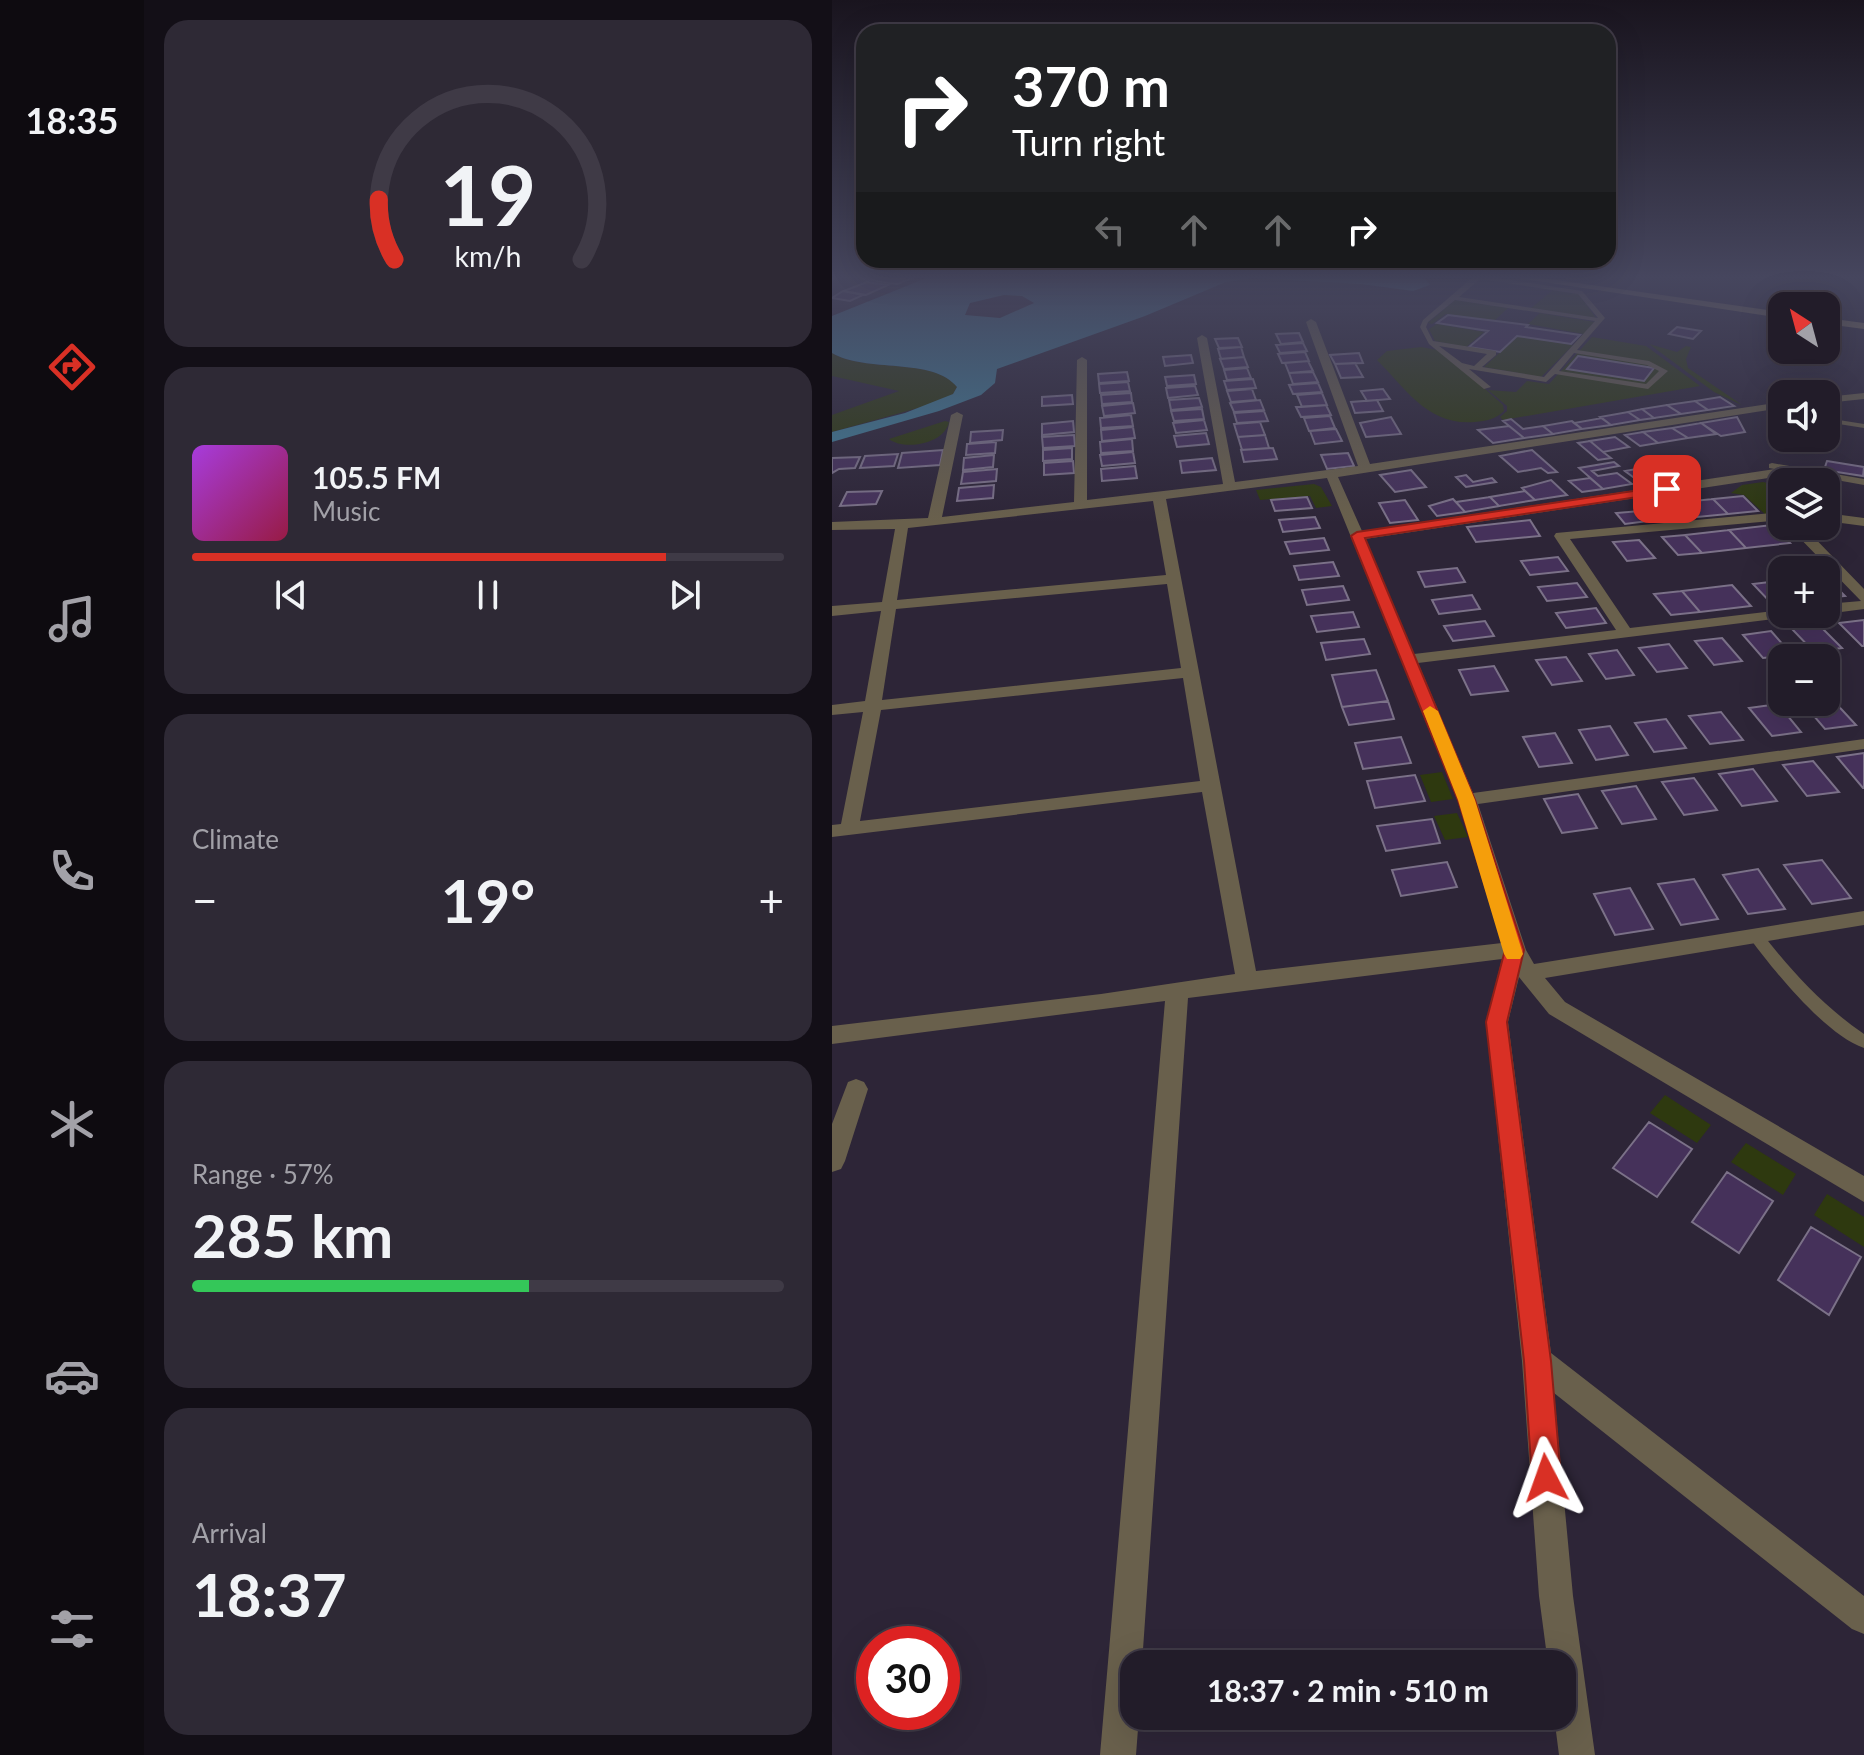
<!DOCTYPE html>
<meta charset="utf-8">
<style>
body{margin:0;font-family:Lato,sans-serif;background:#2e2935;color:#f1f3f6;height:100vh;display:flex;flex-direction:column;font-size:30px;white-space:nowrap}
*{box-sizing:border-box;margin:0}
p{font-size:26px;color:#a2a1a8}
.icon{flex:none;width:44px;height:44px;fill:none;stroke:currentColor;stroke-width:2;stroke-linecap:round;stroke-linejoin:round}
.map{position:relative;flex:1;overflow:hidden}
.panel{display:flex;flex-direction:column;gap:20px;padding:20px;background:#130f17;width:688px}
.panel>*{flex:none}
.banner{position:absolute;left:24px;top:24px;width:760px;height:244px;border-radius:24px;box-shadow:0 8px 32px #0002,0 0 0 2px #3f3a46;background:#202124;color:#fff;overflow:hidden}
.needle{width:52px;rotate:324deg}
.fabs{position:absolute;left:936px;top:292px;display:grid;gap:16px}
.fabs a{display:grid;place-items:center;width:72px;height:72px;border-radius:16px;background:#221c29;box-shadow:0 8px 32px #0002,0 0 0 2px #3f3a46;font-size:40px}
.speed{position:absolute;left:24px;top:1626px;display:flex;gap:16px;font-size:40px;font-weight:700;text-align:center}
.speed>*{display:grid;place-content:center;width:104px;height:104px;border-radius:50%;background:#221c29;box-shadow:0 8px 32px #0002,0 0 0 2px #3f3a46;line-height:1}
.speed .limit{border:12px solid #d22;background:#fff;color:#111}
.pin{position:absolute;display:grid;place-items:center;width:68px;height:68px;color:#fff;margin:-34px;border-radius:16px;box-shadow:0 4px 12px #0006}
.me{position:absolute;width:88px;margin:-44px;rotate:356deg;stroke-linejoin:round;filter:drop-shadow(0 0 6px #0008)}
.turn{display:flex;align-items:center;gap:28px;height:168px;padding:0 24px;font-size:36px}
.turn .icon{width:104px;height:104px;stroke-width:2.5}
.turn b{display:block;font-size:56px;line-height:68px}
.lanes{display:flex;align-items:center;height:76px;padding:0 24px;background:#0003;justify-content:center;gap:40px;direction:ltr}
.lanes .off{opacity:.35}
.big{font-size:60px;font-weight:700;line-height:1.1}
.panel .tile{flex:1;display:flex;flex-direction:column;justify-content:center;gap:12px;min-width:0;padding:0 28px;border-radius:24px;background:#2e2935}
.panel .dial{align-items:center;gap:0}
.dial svg{height:208px;overflow:visible;fill:none;stroke:#3f3a46;stroke-width:7;stroke-linecap:round;text-anchor:middle}
.dial text{fill:#f1f3f6;stroke:none}
.song{display:flex;align-items:center;gap:24px}
.cover{width:96px;height:96px;border-radius:12px;background:linear-gradient(135deg,hsl(280 70% 55%),hsl(340 70% 35%))}
.played{height:8px;border-radius:4px;background:linear-gradient(90deg,#d93025 80%,#3f3a46 80%)}
.keys{display:flex;justify-content:space-around;direction:ltr}
.heat{display:flex;justify-content:space-between;align-items:center;font-size:44px;direction:ltr}
.charge{height:12px;border-radius:6px;background:linear-gradient(90deg,#34c759 57%,#3f3a46 0)}
.trip{position:absolute;left:288px;top:1650px;width:456px;height:80px;border-radius:24px;background:#221c29;box-shadow:0 8px 32px #0002,0 0 0 2px #3f3a46;font-weight:700;line-height:80px;text-align:center}
main{display:flex;flex:1;min-height:0}
.tab-bar{display:flex;flex-direction:column;width:144px;justify-content:space-around;align-items:center;background:#0e0b10;color:#a2a1a8}
.tab-bar .icon{width:56px;height:56px}
.tab-bar .active{color:#d93025}
.tab-bar b{font-size:36px;color:#f1f3f6}
.map>svg:first-child{display:block}
</style>
<main>
<nav class="tab-bar">
<b>18:35</b>
<svg class="icon active" aria-label="directions" viewBox="0 0 24 24"><path d="M12 3l9 9-9 9-9-9zM9 14v-3h6M13 9l2 2-2 2"/></svg>
<svg class="icon" aria-label="music" viewBox="0 0 24 24"><path d="M9 18V5l10-2v13"/><circle cx="6" cy="18" r="3"/><circle cx="16" cy="16" r="3"/></svg>
<svg class="icon" aria-label="phone" viewBox="0 0 24 24"><path d="M5 4h4l2 5-3 2q2 4 5 5l2-3 5 2v4C11 20 4 13 5 4z"/></svg>
<svg class="icon" aria-label="climate" viewBox="0 0 24 24"><path d="M12 3v18M4 7l16 10M4 17L20 7"/></svg>
<svg class="icon" aria-label="car" viewBox="0 0 24 24"><path d="M5 17H2v-5l4-1 3-4h7l3 4 3 1v5h-3M9 17h6M6 11h13"/><circle cx="7" cy="17" r="2"/><circle cx="17" cy="17" r="2"/></svg>
<svg class="icon" aria-label="filters" viewBox="0 0 24 24"><path d="M4 7h16M4 17h16"/><circle cx="9" cy="7" r="2"/><circle cx="15" cy="17" r="2"/></svg>
</nav>
<section class="panel">
<div class="tile dial"><svg viewBox="0 0 100 80">
<path d="M14 69A42 42 0 1 1 86 69"/>
<path d="M14 69A42 42 0 0 1 8 46" stroke="#d93025"/>
<text x="50" y="56" font-size="32" font-weight="700">19</text>
<text x="50" y="72" font-size="11">km/h</text>
</svg></div>
<div class="tile">
<div class="song"><i class="cover"></i><div><b>105.5 FM</b><p>Music</p></div></div>
<div class="played"></div>
<div class="keys"><svg class="icon" aria-label="previous" viewBox="0 0 24 24"><path d="M18 5L8 12l10 7zM5 5v14"/></svg><svg class="icon" aria-label="pause" viewBox="0 0 24 24"><path d="M8 5v14M16 5v14"/></svg><svg class="icon" aria-label="next" viewBox="0 0 24 24"><path d="M6 5l10 7-10 7zM19 5v14"/></svg></div>
</div>
<div class="tile"><p>Climate</p>
<div class="heat"><a>−</a><b class="big">19°</b><a>+</a></div>
</div>
<div class="tile"><p>Range · 57%</p><b class="big">285 km</b><div class="charge"></div></div>
<div class="tile"><p>Arrival</p><b class="big">18:37</b></div>
</section>
<div class="map">
<svg width="1032" height="1755" viewBox="0 0 1032 1755">
<rect width="100%" height="100%" fill="#2d2537"/>
<path fill="#2e390f" d="M721,290L746,293L764,318L699,308Z
M623,300L676,308L662,321L614,314L600,324L596,323Z
M708,313L763,322L752,334L696,324Z
M605,324L652,332L634,347L603,341L597,329Z
M686,336L741,345L709,377L652,367Z
M760,337L814,346L868,386L671,420L668,417L675,411V406L656,390L684,392L695,381L717,384Z
M817,344L845,352L854,346L859,347L854,359L856,368L910,405L882,392Z
M589,347L611,351L671,405L672,411C664,419 654,421 643,422C596,426 575,390 545,360L555,351Z
M0,353C32,373 103,357 125,387L121,394L111,401L0,432V415L67,391L0,376Z
M113,421L117,422C113,444 72,451 57,439Z
M931,482L943,485L950,498V512L934,515L912,495L899,493L910,485Z
M482,484L489,487L500,506L484,508L478,496L428,500L424,490Z
M610,772L621,799L599,802L588,775Z
M625,813L636,837L613,840L602,816Z
M833,1095L879,1125L865,1143L818,1113Z
M914,1143L964,1174L951,1195L899,1162Z
M995,1194L1032,1217V1247L982,1215Z"/>
<path fill="#417c95" fill-rule="evenodd" d="M97,277H586L593,279L598,285L581,291L529,284L421,278L394,282L313,316L165,369L163,383L149,395L107,411L0,442V432L73,413L121,394L125,387C102,357 33,373 0,353V316ZM172,295L190,296L202,303L168,318L133,315L138,303Z"/>
<path fill="#45315a" stroke="#7b7188" stroke-width="2" d="M36,277H83L65,284L32,279Z
M35,282L56,285L34,295L12,291Z
M11,291L31,295L18,301L0,298Z
M616,315L696,325L694,327L748,335L739,344L685,336L668,352L637,347L656,331L605,323Z
M845,327L869,331L861,339L837,334Z
M467,333L471,342L449,344L444,334Z
M406,338L410,347L387,348L383,339Z
M471,343L475,351L448,353L444,345Z
M409,347L412,357L389,359L386,349Z
M473,352L477,361L450,363L446,354Z
M527,353L531,363L503,364L498,355Z
M359,355L361,363L333,366L331,357Z
M746,356L822,368L812,381L735,369Z
M412,357L416,367L392,369L388,359Z
M476,361L481,371L457,373L453,363Z
M523,363L531,377L509,378L503,364Z
M415,368L419,378L395,380L392,370Z
M295,372L297,381L267,383L266,374Z
M481,372L486,382L461,384L457,373Z
M362,375L364,384L335,386L333,377Z
M421,379L424,388L395,390L392,381Z
M296,382L298,391L268,393L267,384Z
M486,383L490,392L461,394L457,385Z
M363,386L366,395L336,398L334,388Z
M420,389L424,400L399,402L395,391Z
M551,389L558,399L535,401L529,391Z
M299,393L300,402L270,404L269,395Z
M490,393L495,405L470,407L465,395Z
M240,395L241,404L210,406V397Z
M888,397L902,406L876,410L863,401Z
M367,398L370,407L339,410L337,400Z
M428,400L432,410L402,412L398,403Z
M545,400L551,411L523,413L519,402Z
M863,401L876,410L849,414L835,405Z
M301,403L303,413L272,416L270,406Z
M494,405L499,415L469,417L464,407Z
M835,405L849,414L822,418L810,409Z
M370,409L372,419L342,421L339,411Z
M810,409L822,418L808,420L796,412Z
M432,411L436,421L405,423L402,413Z
M796,412L808,420L779,425L768,417Z
M299,415L301,426L269,428L268,418Z
M498,416L503,428L477,431L472,418Z
M559,417L569,434L534,437L528,423Z
M905,417L913,432L889,436L869,423Z
M770,418L779,425L750,429L742,423Z
M679,419L691,429L711,426L721,434L692,438L671,421Z
M372,420L375,430L344,433L341,423Z
M241,421L242,432L210,435V424Z
M740,421L750,429L721,434L711,426Z
M428,422L433,435L406,437L402,424Z
M869,423L884,434L856,438L840,428Z
M677,426L692,438L661,443L646,430Z
M301,427L303,438L270,441L269,430Z
M840,428L856,438L826,443L811,432Z
M504,429L510,441L483,444L478,431Z
M171,430L170,440L138,443L139,432Z
M811,432L826,443L808,446L793,435Z
M374,433L377,444L345,447L342,436Z
M242,435L243,446L211,448L210,437Z
M433,435L437,448L410,450L406,437Z
M783,437L797,447L771,452L758,441Z
M300,439L301,451L269,453L268,442Z
M758,441L771,452L779,458L766,460L746,443Z
M164,442L163,453L134,455L135,444Z
M240,448V459L211,461V450Z
M441,448L445,459L412,462L409,450Z
M111,450L108,465L66,468L70,453Z
M700,450L725,472L716,473L709,468L686,472L668,456Z
M301,452L303,463L270,466L268,455Z
M516,453L522,466L495,469L489,455Z
M66,454L62,466L28,468L33,456Z
M162,455L161,467L131,470L132,458Z
M28,457L23,468L7,469L0,473V458Z
M380,458L384,470L350,473L348,461Z
M241,461L242,473L212,475V463Z
M995,461L1032,467L1031,476L992,470Z
M782,462L787,466L760,471L766,476L785,473L800,484L771,489L747,468Z
M847,462L864,474L837,478L821,466Z
M303,466L305,478L270,481L269,469Z
M821,466L837,478L809,483L793,471Z
M165,469L164,481L129,484L131,472Z
M579,470L594,487L563,492L548,475Z
M634,475L641,482L660,478L664,482L634,487L624,477Z
M758,478L771,489L750,492L737,481Z
M719,480L735,495L703,500L690,488Z
M162,485L161,498L125,501L127,488Z
M50,491L44,504L8,506L15,492Z
M693,491L703,500L667,506L658,497Z
M911,496L926,511L896,514L881,499Z
M475,497L480,508L443,511L439,500Z
M658,497L667,506L633,512L624,502Z
M621,499L633,512L605,516L597,506Z
M881,499L896,514L865,517L851,502Z
M573,500L586,520L558,523L547,503Z
M851,502L865,517L847,519L834,504Z
M808,511L816,521L793,524L784,513Z
M483,517L488,528L451,532L447,520Z
M698,520L708,536L644,542L635,527Z
M940,525L958,543L914,548L897,530Z
M897,530L914,548L870,553L853,535Z
M853,535L870,553L846,555L830,537Z
M492,538L497,550L458,554L453,542Z
M807,540L823,558L795,561L781,542Z
M726,557L736,571L698,575L689,561Z
M501,562L507,576L467,580L462,566Z
M625,568L633,582L593,587L586,572Z
M994,577L1013,596L994,598Z
M946,581L950,584V603L940,604L921,584Z
M745,583L755,597L715,601L706,587Z
M900,585L919,606L868,612L850,591Z
M511,586L517,600L475,605L470,590Z
M850,591L868,612L839,615L822,594Z
M640,595L648,609L607,614L600,600Z
M764,608L774,623L734,628L724,613Z
M521,612L527,627L485,632L479,616Z
M1032,620V646H1030L1007,623Z
M653,621L662,636L621,641L612,626Z
M988,626L1010,648L982,652L960,629Z
M939,631L960,655L931,658L911,635Z
M890,638L910,661L882,665L863,641Z
M532,639L538,654L494,660L489,643Z
M837,644L855,668L825,672L807,648Z
M785,650L802,675L774,679L757,654Z
M734,657L750,681L720,685L704,660Z
M662,666L676,691L639,695L627,670Z
M544,670L556,701L510,707L500,675Z
M999,698L1024,725L993,729L970,702H994V699Z
M556,701L562,719L517,725L510,707Z
M946,704L969,732L940,736L917,708Z
M889,712L911,740L878,744L857,716Z
M834,719L854,748L822,752L803,723Z
M778,726L796,755L764,760L747,730Z
M723,733L740,763L707,767L691,737Z
M569,737L579,763L531,769L523,743Z
M1032,753V788H1031L1005,757Z
M981,761L1007,792L975,796L951,765Z
M921,769L945,801L910,806L887,774Z
M583,775L593,801L543,808L535,781Z
M862,778L885,810L852,815L830,782Z
M804,786L824,819L790,824L770,791Z
M746,794L765,828L730,833L712,799Z
M600,819L608,843L554,851L545,826Z
M990,860L1019,898L980,904L952,865Z
M615,862L625,887L569,896L560,870Z
M926,869L953,909L916,914L891,875Z
M862,879L886,919L849,925L826,884Z
M798,888L821,929L783,935L762,894Z
M817,1122L860,1149L825,1197L781,1168Z
M895,1172L941,1201L907,1253L860,1222Z
M979,1227L1029,1257L997,1315L946,1280Z"/>
<g fill="none" stroke-linecap="round" stroke-linejoin="round">
<path fill="#69604c" fill-rule="evenodd" d="M641,277H659L750,291L773,318L745,350L817,361L836,371L816,389L723,374L714,382L637,369L659,387L652,389L597,344L588,327L591,320ZM648,279L746,294L766,318L627,297ZM623,300L763,321L712,377L650,367L664,355V351L601,341L594,327L596,322ZM607,346L655,354L642,366L630,363ZM742,353L815,365L827,371L814,384L727,371Z
M994,418L1032,424V428L994,422Z
M940,463L1032,479V485L937,468V464Z
M924,931L929,932C959,971 991,1006 1032,1034V1048C994,1035 943,972 919,940L917,936L919,932Z"/>
<path fill="#69604c" fill-rule="evenodd" d="M0,277H6L0,281Z
M479,319L484,322L538,464L950,402V408L506,477L530,531L943,469L949,473L943,477L533,539L582,654L784,630L722,536L724,533L950,512V520L738,539L798,628L950,610V614H962L959,617L586,663L641,793L1032,739V749L646,804L694,950L702,964L1032,911V925L713,978L733,1002L1032,1176V1202L717,1014L687,977L676,1022L719,1353L1032,1596V1634L1020,1629L722,1393L741,1596L763,1755H727L722,1716H730V1664H716L707,1596L690,1361L654,1022L670,959L356,998L310,1664H302V1716H307L304,1755H268L333,1001L0,1044V1026L269,994L403,974L370,792L0,837V825L9,824L31,712L0,715V705L33,701L49,611L0,616V606L50,602L63,529L0,530V522L96,518L119,415L125,412L131,415L110,517L242,502L245,360L250,357L255,360V500L391,484L365,338L370,335L375,338L403,482L526,466L474,322ZM495,478L626,800L670,943L424,971L334,499ZM321,501L334,575L65,600L76,528ZM335,584L349,668L50,700L64,609ZM351,678L368,781L28,821L49,710Z
M1032,393V399L994,403V397Z
M994,513L1032,518V526L994,521Z
M956,526H971L1032,589V609L994,614V604L1029,601Z
M24,1079L32,1082L36,1089L13,1161L9,1169L0,1172V1124L16,1082Z"/>
<path fill="#8d7f5f" fill-rule="evenodd" d="M678,277H703L950,312V318Z
M994,318L1032,323V329L994,324Z"/>
</g>
<linearGradient id="sky" x2="0" y2="1"><stop stop-color="#19141e"/><stop offset="0.53" stop-color="#46465e"/><stop offset="1" stop-color="#46465e" stop-opacity="0"/></linearGradient>
<rect width="1032" height="523" fill="url(#sky)"/>
<path fill="#d93025" stroke="#8d1f18" stroke-width="2" d="M835,486L839,487V492L533,538L643,800L692,950L675,1022L719,1361L729,1478L724,1488L714,1493L704,1488L700,1478L692,1361L654,1022L673,950L626,800L519,536L525,532Z"/>
<path fill="#f59e0b" d="M598,706L606,711L643,800L691,954L688,959H675L672,954L626,800L591,711Z"/>
</svg>
<div class="fabs">
<a><svg class="needle" viewBox="-14 -14 28 28"><path d="M0-13l5 13h-10z" fill="#e53935"/><path d="M0 13l5-13h-10z" fill="#a2a1a8"/></svg></a>
<a><svg class="icon" aria-label="sound" viewBox="0 0 24 24"><path d="M4 9h4l5-4v14l-5-4H4zM17 9q2 3 0 6"/></svg></a>
<a><svg class="icon" aria-label="layers" viewBox="0 0 24 24"><path d="M12 4l9 5-9 5-9-5zM3 14l9 5 9-5"/></svg></a>
<a>+</a>
<a>−</a>
</div>
<div class="speed"><div class="limit">30</div></div>
<div class="pin" style="left:835px;top:489px;background:#d93025"><svg class="icon" aria-label="arrive" viewBox="0 0 24 24"><path d="M6 21V4h12l-3 4 3 4H6"/></svg></div>
<svg class="me" style="left:714px;top:1478px" viewBox="-20 -20 40 40"><path d="M0-17L14 15 0 8-14 15z" fill="#d93025" stroke="#fff" stroke-width="4"/></svg>
<div class="trip">18:37 · 2 min · 510 m</div>
<div class="banner">
<div class="turn"><svg class="icon" aria-label="right" viewBox="0 0 24 24"><path d="M7 20v-9h11M14 6l5 5-5 5"/></svg><div><b>370 m</b>Turn right</div></div>
<div class="lanes"><svg class="icon off" aria-label="left" viewBox="0 0 24 24"><path d="M17 20v-9H6M10 6l-5 5 5 5"/></svg><svg class="icon off" aria-label="ahead" viewBox="0 0 24 24"><path d="M12 20V5M6 11l6-6 6 6"/></svg><svg class="icon off" aria-label="ahead" viewBox="0 0 24 24"><path d="M12 20V5M6 11l6-6 6 6"/></svg><svg class="icon" aria-label="right" viewBox="0 0 24 24"><path d="M7 20v-9h11M14 6l5 5-5 5"/></svg></div>
</div>
</div>
</main>
